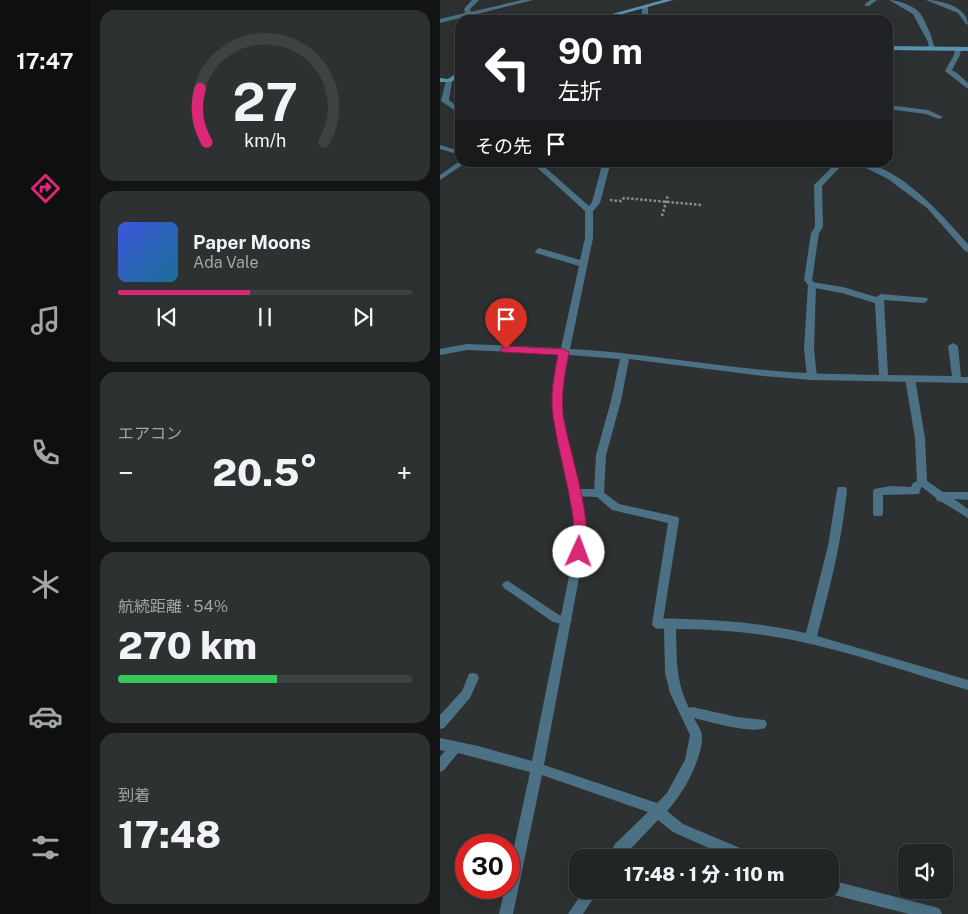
<!DOCTYPE html>
<html lang="ja">
<meta charset="utf-8">
<style>
body{margin:0;font-family:"Public Sans","Noto Sans JP",sans-serif;background:#2e3132;color:#f1f3f6;height:100vh;display:flex;flex-direction:column;font-size:19px;white-space:nowrap}
*{box-sizing:border-box;margin:0}
p{font-size:16px;color:#a2a5a7}
.icon{flex:none;width:28px;height:28px;fill:none;stroke:currentColor;stroke-width:2;stroke-linecap:round;stroke-linejoin:round}
.map{position:relative;flex:1;overflow:hidden}
.sheet{display:flex;flex-direction:column;gap:10px;padding:10px;background:#131414;width:350px}
.sheet>*{flex:none}
.guide{position:absolute;left:15px;top:15px;width:438px;height:152px;border-radius:15px;box-shadow:0 5px 20px #0002,0 0 0 1px #3f4242;background:#202124;color:#fff;overflow:hidden}
.buttons{position:absolute;left:458px;top:844px;display:grid;gap:10px}
.buttons a{display:grid;place-items:center;width:55px;height:55px;border-radius:10px;background:#222525;box-shadow:0 5px 20px #0002,0 0 0 1px #3f4242;font-size:25px}
.speed{position:absolute;left:15px;top:834px;display:flex;gap:10px;font-size:25px;font-weight:700;text-align:center}
.speed>*{display:grid;place-content:center;width:65px;height:65px;border-radius:50%;background:#222525;box-shadow:0 5px 20px #0002,0 0 0 1px #3f4242;line-height:1}
.speed .limit{border:8px solid #d22;background:#fff;color:#111}
.pin{position:absolute;display:grid;place-items:center;width:42px;height:42px;color:#fff;margin:-51px -21px;border-radius:50% 50% 50% 0;rotate:-45deg;box-shadow:0 0 5px #0007}
.pin .icon{rotate:45deg}
.me{position:absolute;width:55px;margin:-28px;rotate:2deg;stroke-linejoin:round;filter:drop-shadow(0 0 4px #0008)}
.turn{display:flex;align-items:center;gap:18px;height:105px;padding:0 20px;font-size:22px}
.turn .icon{width:65px;height:65px;stroke-width:2.5}
.turn b{display:block;font-size:35px;line-height:42px}
.then{display:flex;align-items:center;height:48px;padding:0 20px;background:#0003;gap:10px;font-size:19px}
.big{font-size:38px;font-weight:800;line-height:1.1}
.sheet .card{flex:1;display:flex;flex-direction:column;justify-content:center;gap:8px;min-width:0;padding:0 18px;border-radius:15px;background:#2e3132}
.sheet .dial{align-items:center;gap:0}
.dial svg{height:130px;overflow:visible;fill:none;stroke:#3f4242;stroke-width:7;stroke-linecap:round;text-anchor:middle}
.dial text{fill:#f1f3f6;stroke:none}
.song{display:flex;align-items:center;gap:15px}
.cover{width:60px;height:60px;border-radius:8px;background:linear-gradient(135deg,hsl(230 70% 55%),hsl(200 70% 35%))}
.played{height:5px;border-radius:2px;background:linear-gradient(90deg,#db2777 45%,#3f4242 45%)}
.keys{display:flex;justify-content:space-around;direction:ltr}
.heat{display:flex;justify-content:space-between;align-items:center;font-size:28px;direction:ltr}
.charge{height:8px;border-radius:4px;background:linear-gradient(90deg,#34c759 54%,#3f4242 0)}
.trip{position:absolute;left:129px;top:849px;width:270px;height:50px;border-radius:15px;background:#222525;box-shadow:0 5px 20px #0002,0 0 0 1px #3f4242;font-weight:800;line-height:50px;text-align:center}
main{display:flex;flex:1;min-height:0}
.tab-bar{display:flex;flex-direction:column;width:90px;justify-content:space-around;align-items:center;background:#0e0f0f;color:#a2a5a7}
.tab-bar .icon{width:35px;height:35px}
.tab-bar .active{color:#db2777}
.tab-bar b{font-size:22px;color:#f1f3f6}
.map>svg:first-child{display:block}
</style>
<main>
<nav class="tab-bar">
<b>17:47</b>
<svg class="icon active" aria-label="directions" viewBox="0 0 24 24"><path d="M12 3l9 9-9 9-9-9zM9 14v-3h6M13 9l2 2-2 2"/></svg>
<svg class="icon" aria-label="music" viewBox="0 0 24 24"><path d="M9 18V5l10-2v13"/><circle cx="6" cy="18" r="3"/><circle cx="16" cy="16" r="3"/></svg>
<svg class="icon" aria-label="phone" viewBox="0 0 24 24"><path d="M5 4h4l2 5-3 2q2 4 5 5l2-3 5 2v4C11 20 4 13 5 4z"/></svg>
<svg class="icon" aria-label="climate" viewBox="0 0 24 24"><path d="M12 3v18M4 7l16 10M4 17L20 7"/></svg>
<svg class="icon" aria-label="car" viewBox="0 0 24 24"><path d="M5 17H2v-5l4-1 3-4h7l3 4 3 1v5h-3M9 17h6M6 11h13"/><circle cx="7" cy="17" r="2"/><circle cx="17" cy="17" r="2"/></svg>
<svg class="icon" aria-label="filters" viewBox="0 0 24 24"><path d="M4 7h16M4 17h16"/><circle cx="9" cy="7" r="2"/><circle cx="15" cy="17" r="2"/></svg>
</nav>
<section class="sheet">
<div class="card dial"><svg viewBox="0 0 100 80">
<path d="M14 69A42 42 0 1 1 86 69"/>
<path d="M14 69A42 42 0 0 1 10 36" stroke="#db2777"/>
<text x="50" y="56" font-size="32" font-weight="700">27</text>
<text x="50" y="72" font-size="11">km/h</text>
</svg></div>
<div class="card">
<div class="song"><i class="cover"></i><div><b>Paper Moons</b><p>Ada Vale</p></div></div>
<div class="played"></div>
<div class="keys"><svg class="icon" aria-label="previous" viewBox="0 0 24 24"><path d="M18 5L8 12l10 7zM5 5v14"/></svg><svg class="icon" aria-label="pause" viewBox="0 0 24 24"><path d="M8 5v14M16 5v14"/></svg><svg class="icon" aria-label="next" viewBox="0 0 24 24"><path d="M6 5l10 7-10 7zM19 5v14"/></svg></div>
</div>
<div class="card"><p>エアコン</p>
<div class="heat"><a>−</a><b class="big">20.5°</b><a>+</a></div>
</div>
<div class="card"><p>航続距離 · 54%</p><b class="big">270 km</b><div class="charge"></div></div>
<div class="card"><p>到着</p><b class="big">17:48</b></div>
</section>
<div class="map">
<svg width="528" height="914" viewBox="0 0 528 914">
<rect width="100%" height="100%" fill="#2e3131"/>
<g fill="none" stroke-linecap="round" stroke-linejoin="round">
<path stroke="#8b8e8e" stroke-width="2.5" stroke-dasharray="2.5 2" stroke-linecap="butt" d="M170,200L181,201L184,198L262,205
M222,216L228,195"/>
<path fill="#4c7185" fill-rule="evenodd" d="M430,0H437L429,6H425V4Z
M449,0C458,0 472,5 479,12C484,18 495,42 494,49L489,48L488,42L473,14Z
M486,0C501,0 528,7 528,25L526,24L518,13Z
M205,5L208,7V16L205,20H198L202,16V7Z
M448,105L488,110L503,117L499,119L486,114L448,109Z
M397,162H405L382,186L383,227L379,233L372,280L376,285L374,349L377,377L372,380L367,377L364,349L368,285L364,280L371,233L375,227L374,185Z
M470,375L475,378L485,438L487,481L503,492H528V500L514,499L528,509V518L502,502L497,501L496,498L477,483L475,438L465,378Z
M135,489H159L179,504L238,517L239,520L222,627L218,629L214,627L212,624L228,523L172,510L157,497L131,496L130,493L131,490Z
M68,581L119,615L130,617L132,620L130,623L126,625L113,622L64,588L62,585L64,582Z"/>
<path fill="#4c7185" fill-rule="evenodd" d="M32,0H39L30,9L31,12L82,0H93L0,23V19L25,13L24,9Z
M518,46L521,48L520,55L512,70L518,74L528,83V89L505,71L514,55L515,48Z
M9,79L12,81L9,100L20,109V114L1,101L6,81Z
M0,145L20,151V155L0,149Z
M20,161L27,162L0,180V175Z
M91,162H99L149,206L152,202L162,165L166,163L170,165L160,203L153,211V238L130,349C195,352 259,364 324,370C363,374 401,374 439,375L435,303L402,293L369,287L368,285L369,283L372,282L403,287L436,297L441,294L487,298L488,300L484,303L444,300L448,375L512,376L508,346L513,343L518,346L521,377H528V383L372,380L323,376L189,359L181,401L166,455L164,493L163,496H155L154,493L156,455L171,401L180,359L129,355L122,388L123,415L140,493L145,530L144,551L104,765L217,803L227,793L245,760L250,735L230,693L225,673L224,629L214,627L212,624L214,621C223,617 235,619 245,619C286,620 326,624 366,633L388,546L397,490L398,487H406L407,490C402,540 390,588 377,636L528,680V690C470,673 412,652 353,640C314,632 275,629 236,629C237,659 235,679 249,708L252,707L297,717L325,720L327,724L325,728C310,734 271,722 254,718C256,723 262,730 262,736C263,758 242,796 227,811L243,824L312,853L313,858H291L233,832L218,820L182,858H168L175,844L208,812L102,775L73,914H59L65,888H69V870L90,772L18,753L4,770L0,772V757L5,751L0,750V738L38,746L92,761L134,551L135,530L130,493L113,415L112,388L120,354L27,350L0,355V349L27,344L121,348L139,266L96,253L95,251L99,248L140,260L145,238V211Z
M414,162C457,162 501,214 528,244V252L525,251L487,208L448,179Z
M482,479L486,480L487,483L481,488L479,494L443,495V513L442,516H434L433,513V492L434,489L451,486L471,487L473,483Z
M33,673L37,674L39,678L30,698L4,728L0,729V715L22,691L29,674Z
M390,880L495,907L500,909L502,914H469L390,894L385,890H390Z
M144,890H159L143,914H128Z"/>
<path fill="#5895b5" fill-rule="evenodd" d="M223,0H233L161,20H150Z
M448,46L528,47V51L448,50Z
M20,71V76L11,82H0V78L8,79Z"/>
</g>
<path fill="#db2777" stroke="#8e194d" d="M66,346L123,349L129,352C125,373 121,393 123,414C127,445 157,529 143,555H135C131,548 134,527 133,517C128,483 118,450 113,416C110,396 114,375 118,355L62,352L60,349Z"/>
</svg>
<div class="buttons">
<a><svg class="icon" aria-label="sound" viewBox="0 0 24 24"><path d="M4 9h4l5-4v14l-5-4H4zM17 9q2 3 0 6"/></svg></a>
</div>
<div class="speed"><div class="limit">30</div></div>
<div class="pin" style="left:66px;top:349px;background:#d93025"><svg class="icon" aria-label="arrive" viewBox="0 0 24 24"><path d="M6 21V4h12l-3 4 3 4H6"/></svg></div>
<svg class="me" style="left:139px;top:552px" viewBox="-20 -20 40 40"><circle r="19" fill="#fff"/><path d="M0-13L10 11 0 6-10 11z" fill="#db2777"/></svg>
<div class="trip">17:48 · 1 分 · 110 m</div>
<div class="guide">
<div class="turn"><svg class="icon" aria-label="left" viewBox="0 0 24 24"><path d="M17 20v-9H6M10 6l-5 5 5 5"/></svg><div><b>90 m</b>左折</div></div>
<div class="then">その先<svg class="icon" aria-label="arrive" viewBox="0 0 24 24"><path d="M6 21V4h12l-3 4 3 4H6"/></svg></div>
</div>
</div>
</main>
